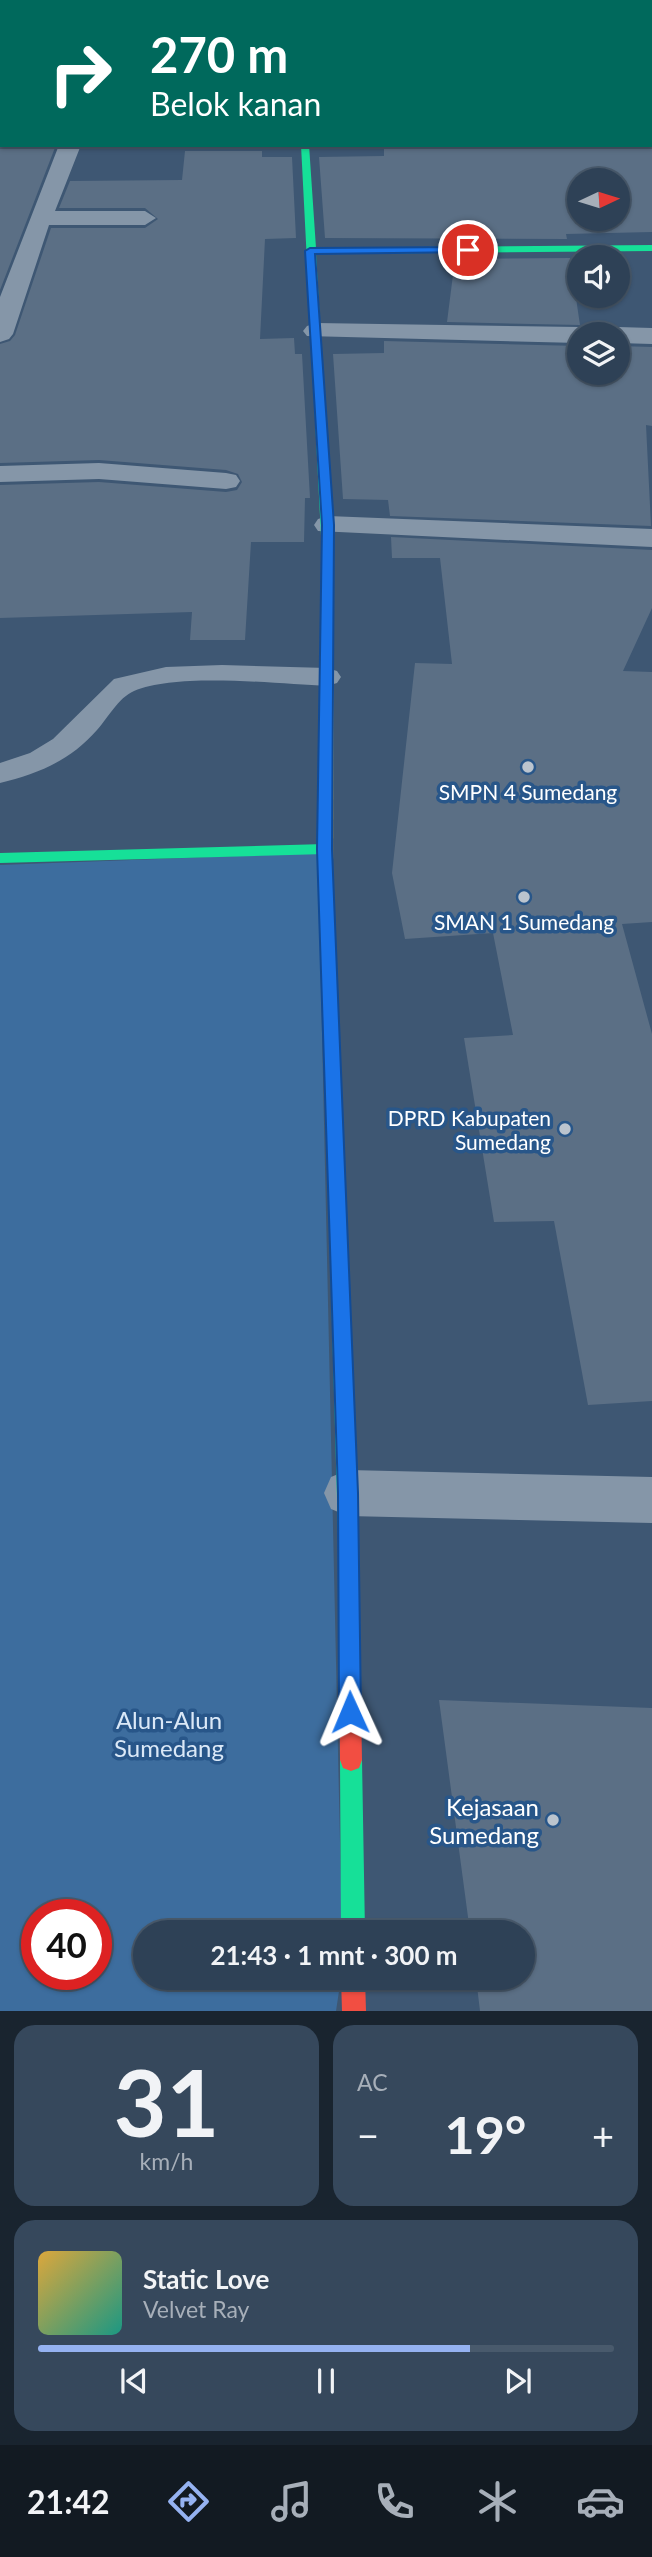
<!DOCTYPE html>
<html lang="id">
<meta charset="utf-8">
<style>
body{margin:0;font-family:Lato,sans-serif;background:#36485c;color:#f1f3f6;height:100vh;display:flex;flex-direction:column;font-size:26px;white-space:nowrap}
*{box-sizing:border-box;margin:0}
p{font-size:23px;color:#a7afb9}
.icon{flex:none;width:38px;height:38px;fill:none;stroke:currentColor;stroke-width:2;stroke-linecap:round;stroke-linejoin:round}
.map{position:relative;height:2011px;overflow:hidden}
.side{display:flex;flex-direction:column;gap:14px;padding:14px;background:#19242f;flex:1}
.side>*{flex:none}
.top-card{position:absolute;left:0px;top:0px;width:653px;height:147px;box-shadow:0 2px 5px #0004,0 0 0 2px #495a6c;background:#00695c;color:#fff;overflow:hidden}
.needle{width:46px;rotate:86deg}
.buttons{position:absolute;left:567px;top:168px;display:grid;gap:14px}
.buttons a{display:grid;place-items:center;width:63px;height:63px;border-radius:50%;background:#2e4156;box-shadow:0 2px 5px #0004,0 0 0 2px #495a6c;font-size:35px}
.speed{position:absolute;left:21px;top:1899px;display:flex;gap:14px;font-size:35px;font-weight:700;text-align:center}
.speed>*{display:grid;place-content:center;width:91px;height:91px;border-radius:50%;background:#2e4156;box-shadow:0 2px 5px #0004,0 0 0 2px #495a6c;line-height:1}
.speed .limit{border:10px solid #d22;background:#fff;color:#111}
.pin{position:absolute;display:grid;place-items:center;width:60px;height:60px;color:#fff;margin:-30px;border:4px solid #fff;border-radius:50%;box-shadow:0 2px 7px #0007}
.me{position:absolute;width:77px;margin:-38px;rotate:359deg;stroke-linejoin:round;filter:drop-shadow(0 0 5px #0008)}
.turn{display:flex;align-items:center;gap:24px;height:147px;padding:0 35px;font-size:32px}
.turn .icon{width:91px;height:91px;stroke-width:2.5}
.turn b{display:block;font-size:49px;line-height:60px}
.big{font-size:52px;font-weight:700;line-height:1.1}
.side .card{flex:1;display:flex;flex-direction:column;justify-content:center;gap:10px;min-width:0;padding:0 24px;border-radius:21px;background:#36485c}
.side .dial{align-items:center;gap:0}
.dial b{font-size:91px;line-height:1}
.song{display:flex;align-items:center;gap:21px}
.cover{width:84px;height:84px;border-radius:10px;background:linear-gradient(135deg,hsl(40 70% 55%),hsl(170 70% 35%))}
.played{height:7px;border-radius:4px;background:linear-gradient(90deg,#95b2f1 75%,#495a6c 75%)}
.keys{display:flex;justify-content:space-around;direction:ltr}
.heat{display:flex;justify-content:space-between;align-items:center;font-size:38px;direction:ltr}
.side .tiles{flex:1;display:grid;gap:14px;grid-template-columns:1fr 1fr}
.card:last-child{grid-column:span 2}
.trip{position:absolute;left:133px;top:1920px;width:402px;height:70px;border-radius:35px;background:#2e4156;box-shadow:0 2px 5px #0004,0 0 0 2px #495a6c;font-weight:700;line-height:70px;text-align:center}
.tab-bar{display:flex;height:112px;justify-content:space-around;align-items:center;background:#121a22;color:#a7afb9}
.tab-bar .icon{width:49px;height:49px}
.tab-bar .selected{color:#95b2f1}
.tab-bar b{font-size:32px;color:#f1f3f6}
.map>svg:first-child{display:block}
</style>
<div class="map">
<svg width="652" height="2011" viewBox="0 0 652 2011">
<rect width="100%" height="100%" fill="#3e5773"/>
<path fill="#3d6d9e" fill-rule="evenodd" d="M318,853L342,1932H145V1978H341L336,2011H0V865ZM37,1914H96V1974H37Z"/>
<path fill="#5b6f85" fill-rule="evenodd" d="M0,145H56L0,290Z
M384,145H652V232L566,234L567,239L325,238L319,157L384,156ZM579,180H618V219H579Z
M185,151H262V157H292L296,238L265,239L260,339L294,338L295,354H302L310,498H305L304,542H251L245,640H190L192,612L0,618V485L99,482L226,492L237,490L242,482L238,474L226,470L99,460L0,463V344L10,341L15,335L51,228H145L158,219L145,208H59L70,181L182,180Z
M570,258L580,325L447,322L455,259Z
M384,341L579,346V373H618V346L652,347V426L646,425L651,526L390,516L388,500L343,499L333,354L384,353Z
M391,537L652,550V608L623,671L652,672V922L622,924L652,1034V1401L588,1405L554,1221L494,1222L464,1038L513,1035L493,933L405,939L392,873L415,663L452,664L440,558H392Z
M439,1700L652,1708V2011H480L476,1978H523V1932H470Z"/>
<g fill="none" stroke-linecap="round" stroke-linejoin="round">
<path fill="#8596a8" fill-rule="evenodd" d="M222,665L327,668L337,671L341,677L337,683L327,686C278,684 178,672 134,691C118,698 108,718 97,730C71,760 38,774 0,783V763L30,753L53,739L114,679L166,667Z"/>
<path fill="#8596a8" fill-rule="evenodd" d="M651,25H652V37H651Z
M0,28H2V40H0Z
M59,145H81L55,211H145L156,218L145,225H49L13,334L9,339L0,342V297Z
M316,323L579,327L591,334H579V343L307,336L303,331L307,326Z
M618,327L652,328V344L618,343V334H606Z
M99,463L226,473L236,475L240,481L236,487L226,489L99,479L0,482V466Z
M328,516L652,529V547L318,531L314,525L318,519Z
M348,1470L652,1477V1523L348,1516L331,1509L324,1493L331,1477Z"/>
<path fill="#16e098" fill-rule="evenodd" d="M300,0H308V2H300Z
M301,145H309L316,248L652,245V251L316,254L334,555L328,559L322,555Z
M325,844L332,849L325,854L0,863V853Z
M326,864L333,869L358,1533L355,1540L348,1543L341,1540L338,1533L319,869Z
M351,1749L359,1752L362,1760L365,1932H341L340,1760L343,1752Z"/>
<path fill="#ffcf43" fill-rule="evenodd" d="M328,551L334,555L333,869L326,874L319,869L322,555Z"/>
<path fill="#f24e42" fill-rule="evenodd" d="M348,1523L355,1526L358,1533L362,1760L359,1768L351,1771L343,1768L340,1760L338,1533L341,1526Z
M341,1978H365L366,2011H342Z"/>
</g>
<path fill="#1a73e8" stroke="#114b97" stroke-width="2" d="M468,247L471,252L315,254L334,525L332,849L358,1493L361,1712L358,1720L350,1723L343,1720L339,1712L338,1493L317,849L322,525L305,251L310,248Z"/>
<g fill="#bbc4ce" stroke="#285689" stroke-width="2.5">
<circle cx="528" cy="767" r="7"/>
<circle cx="524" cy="897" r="7"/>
<circle cx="565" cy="1129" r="7"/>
<circle cx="553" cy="1820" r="7"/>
</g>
<g text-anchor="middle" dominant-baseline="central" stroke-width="7" stroke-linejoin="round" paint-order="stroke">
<g font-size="21" fill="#fff" stroke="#285689">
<text x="528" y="791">SMPN 4 Sumedang</text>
<text x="524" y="921">SMAN 1 Sumedang</text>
<text x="551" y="1117" text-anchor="end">DPRD Kabupaten<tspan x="551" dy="24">Sumedang</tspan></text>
</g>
<g font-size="24" fill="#dae8f7" stroke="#285689">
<text x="169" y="1719">Alun-Alun<tspan x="169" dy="28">Sumedang</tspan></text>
</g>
<g font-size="24" fill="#fff" stroke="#285689" text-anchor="end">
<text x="539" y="1806">Kejasaan<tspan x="539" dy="28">Sumedang</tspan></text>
</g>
</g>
</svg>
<div class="buttons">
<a><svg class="needle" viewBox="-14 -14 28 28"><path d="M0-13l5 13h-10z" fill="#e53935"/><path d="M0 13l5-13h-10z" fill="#a7afb9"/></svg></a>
<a><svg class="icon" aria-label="sound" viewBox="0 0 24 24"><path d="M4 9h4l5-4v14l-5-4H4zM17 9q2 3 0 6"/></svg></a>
<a><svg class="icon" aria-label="layers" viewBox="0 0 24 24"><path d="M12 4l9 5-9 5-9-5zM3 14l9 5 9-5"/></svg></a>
</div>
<div class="speed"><div class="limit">40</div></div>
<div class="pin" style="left:468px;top:250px;background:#d93025"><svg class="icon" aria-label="arrive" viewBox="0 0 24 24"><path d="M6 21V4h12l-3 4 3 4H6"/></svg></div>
<svg class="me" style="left:350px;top:1712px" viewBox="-20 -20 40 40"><path d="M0-17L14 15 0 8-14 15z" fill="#1a73e8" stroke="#fff" stroke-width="4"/></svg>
<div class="trip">21:43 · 1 mnt · 300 m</div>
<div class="top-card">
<div class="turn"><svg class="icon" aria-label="right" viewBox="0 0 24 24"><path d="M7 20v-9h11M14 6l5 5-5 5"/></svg><div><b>270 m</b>Belok kanan</div></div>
</div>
</div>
<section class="side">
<div class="tiles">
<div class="card dial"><b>31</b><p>km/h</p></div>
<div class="card"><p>AC</p>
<div class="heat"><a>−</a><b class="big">19°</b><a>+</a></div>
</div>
<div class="card">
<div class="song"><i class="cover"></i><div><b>Static Love</b><p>Velvet Ray</p></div></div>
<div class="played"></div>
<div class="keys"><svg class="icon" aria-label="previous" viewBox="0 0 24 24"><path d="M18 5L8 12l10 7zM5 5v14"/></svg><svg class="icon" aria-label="pause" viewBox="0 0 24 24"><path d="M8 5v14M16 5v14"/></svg><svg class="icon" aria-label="next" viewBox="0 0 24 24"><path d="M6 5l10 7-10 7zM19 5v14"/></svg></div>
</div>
</div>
</section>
<nav class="tab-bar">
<b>21:42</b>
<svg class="icon selected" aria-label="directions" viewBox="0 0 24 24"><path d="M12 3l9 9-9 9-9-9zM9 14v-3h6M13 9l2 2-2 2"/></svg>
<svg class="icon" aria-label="music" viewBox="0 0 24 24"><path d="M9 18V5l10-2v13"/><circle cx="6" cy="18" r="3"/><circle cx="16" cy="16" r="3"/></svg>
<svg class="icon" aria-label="phone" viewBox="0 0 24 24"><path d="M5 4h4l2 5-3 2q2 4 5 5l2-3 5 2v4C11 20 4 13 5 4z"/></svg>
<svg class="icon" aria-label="climate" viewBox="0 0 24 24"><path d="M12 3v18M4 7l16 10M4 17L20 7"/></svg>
<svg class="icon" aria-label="car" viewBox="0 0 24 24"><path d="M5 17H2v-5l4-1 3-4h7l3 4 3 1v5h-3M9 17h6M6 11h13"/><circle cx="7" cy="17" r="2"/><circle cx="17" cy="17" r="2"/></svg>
</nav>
